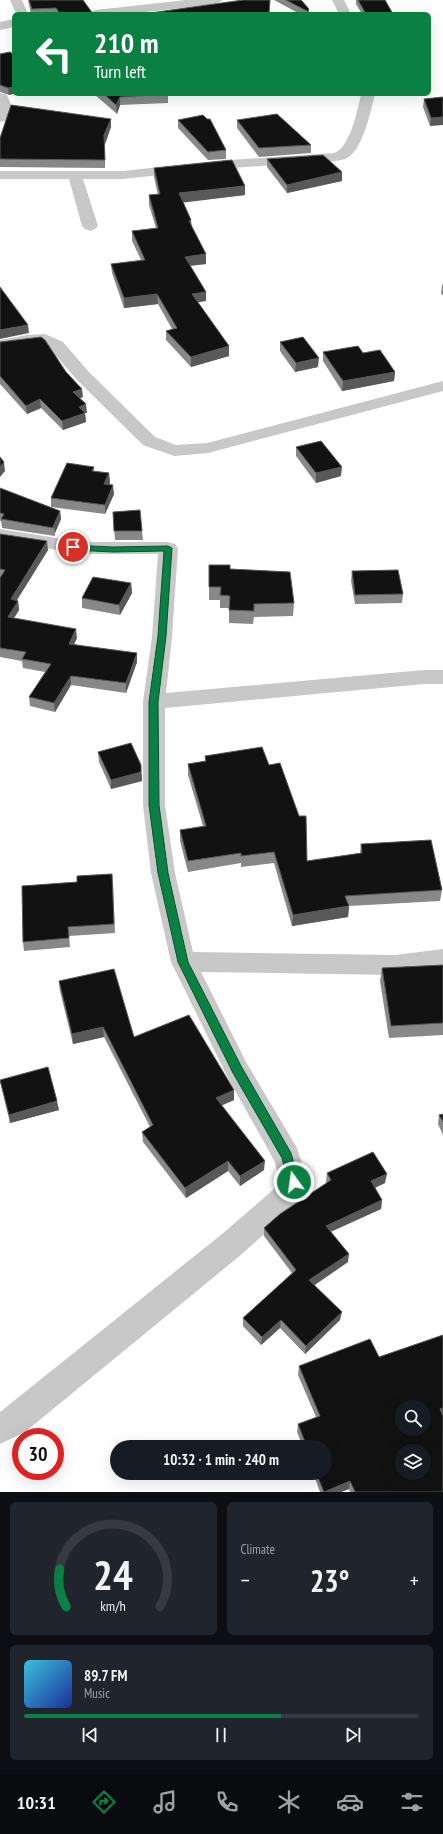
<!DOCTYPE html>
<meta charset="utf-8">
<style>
body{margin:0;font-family:"PT Sans Narrow",sans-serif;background:#20242c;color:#f1f3f6;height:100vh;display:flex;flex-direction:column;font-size:15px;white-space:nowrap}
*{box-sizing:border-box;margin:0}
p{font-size:13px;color:#9ea1a6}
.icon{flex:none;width:22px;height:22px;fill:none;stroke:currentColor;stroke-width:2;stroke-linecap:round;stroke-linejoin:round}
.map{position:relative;height:1492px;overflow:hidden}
.details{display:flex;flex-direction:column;gap:10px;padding:10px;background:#0d0f14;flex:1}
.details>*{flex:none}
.banner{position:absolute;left:12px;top:12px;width:419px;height:84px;border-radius:6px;box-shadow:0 4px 16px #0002;background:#0b8043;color:#fff;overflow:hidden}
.buttons{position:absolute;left:395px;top:1400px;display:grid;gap:8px}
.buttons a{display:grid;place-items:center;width:36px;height:36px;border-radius:50%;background:#171b24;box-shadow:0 4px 16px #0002;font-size:20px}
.speed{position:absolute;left:12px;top:1428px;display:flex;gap:8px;font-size:20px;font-weight:700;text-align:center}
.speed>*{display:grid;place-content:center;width:52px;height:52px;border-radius:50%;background:#171b24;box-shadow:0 4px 16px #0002;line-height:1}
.speed .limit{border:6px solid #d22;background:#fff;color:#111}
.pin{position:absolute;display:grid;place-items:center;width:34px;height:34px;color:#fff;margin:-17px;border:2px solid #fff;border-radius:50%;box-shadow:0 1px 4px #0007}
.me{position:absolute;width:44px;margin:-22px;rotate:346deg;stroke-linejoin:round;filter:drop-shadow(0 0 3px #0008)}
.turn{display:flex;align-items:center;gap:14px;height:84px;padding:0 16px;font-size:18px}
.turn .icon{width:52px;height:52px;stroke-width:2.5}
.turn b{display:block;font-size:28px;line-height:34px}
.big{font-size:30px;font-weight:700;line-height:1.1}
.details .card{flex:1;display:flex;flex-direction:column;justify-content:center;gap:6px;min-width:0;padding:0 14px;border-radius:6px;background:#20242c}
.details .dial{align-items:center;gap:0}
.dial svg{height:104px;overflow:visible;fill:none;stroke:#363941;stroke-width:7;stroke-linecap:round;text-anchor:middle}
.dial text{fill:#f1f3f6;stroke:none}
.song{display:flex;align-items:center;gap:12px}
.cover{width:48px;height:48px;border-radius:6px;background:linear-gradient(135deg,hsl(190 70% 55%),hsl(230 70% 35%))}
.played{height:4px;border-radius:2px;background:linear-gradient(90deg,#0b8043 65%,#363941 65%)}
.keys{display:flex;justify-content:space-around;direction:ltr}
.heat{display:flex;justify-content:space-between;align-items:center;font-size:22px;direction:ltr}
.details .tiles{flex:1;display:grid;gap:10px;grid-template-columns:1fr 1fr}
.card:last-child{grid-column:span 2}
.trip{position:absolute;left:110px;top:1440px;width:222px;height:40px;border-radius:20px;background:#171b24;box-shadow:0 4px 16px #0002;font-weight:700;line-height:40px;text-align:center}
.tabs{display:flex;height:64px;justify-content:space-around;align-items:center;background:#090b0e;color:#9ea1a6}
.tabs .icon{width:28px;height:28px}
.tabs .on{color:#0b8043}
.tabs b{font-size:18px;color:#f1f3f6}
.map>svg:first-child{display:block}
</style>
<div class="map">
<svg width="443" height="1492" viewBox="0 0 443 1492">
<rect width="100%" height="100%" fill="#fff"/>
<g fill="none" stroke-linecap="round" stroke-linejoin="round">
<path fill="#c8c8c8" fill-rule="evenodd" d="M10,0H22L28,14H16Z
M186,0H223L217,4L127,14H90L92,11L96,10Z
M332,0H344L351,14H339Z
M14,19V27L0,30V22Z
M0,93L7,95L12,107L5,121L0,122Z
M361,94H375C371,110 363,150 347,158C344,160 339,160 335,161L215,169L123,179H83L98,226L95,229L90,231L85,229L82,226L69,179H0V171H123L215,161L334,153C350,148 358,109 361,94Z
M45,334L63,342L89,372L155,437L176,445L207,443L443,381V391L208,453L174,456L143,445L77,380L51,350L42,344L0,350V340L27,335Z
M0,529L82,542H168L175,544L178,548L172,637L166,693L424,670H443V684H424L165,708V805L175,873L193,952L395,955L443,949V969L395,975L201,972L246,1062L297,1148L308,1182L293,1208L242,1254L25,1432L0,1444V1412L222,1234L273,1190L280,1180L274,1160L228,1078L171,962L151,873L143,805V702L152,637L158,554H82L0,541Z"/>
</g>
<path fill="#888" d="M28,0H83L93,14H31Z
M274,0H301L309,9V14H300Z
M356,0H386L385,1L393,14H362L356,4Z
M10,52L9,95L0,92V54Z
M94,94H168V103L120,105L117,114Z
M443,97L430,126L423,107L424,99Z
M178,120L226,150V159L208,160L178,128Z
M237,120L311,145V153L259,157L237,128Z
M111,127L105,144V168L0,167V138Z
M267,159L342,172V181L287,193L267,167Z
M154,168L245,195L183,202L191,220V226L206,264L190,266L206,292V301L198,302L229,346V356L191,367L166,340V331L172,329L158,304L124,308L112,273L111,264L141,260L132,241V231L156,228L149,205V195H158L154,177Z
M443,284V295L441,294L442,285Z
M0,342L66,372L83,397L80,398L87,413H85L86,422L63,430L41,408L27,414L0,384Z
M280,342L318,367L295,372L280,351Z
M323,352L363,353L395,372L394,381L342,391L323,361Z
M296,447L341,476L316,483L296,456Z
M94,467V471L109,473L110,483L109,484L114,494L105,514L51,507V498Z
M0,488L60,511L61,519L55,533V536L2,528L1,521H0Z
M113,512L142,531L143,540H115Z
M0,534L48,550L17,600L18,601L19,610L14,618L77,638L74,644L137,662L126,693L71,685L55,712L30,706L29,697L45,672L23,668L22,661L0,657Z
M209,565L294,603L293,616L254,617L253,624L229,623V608H220V600H209Z
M352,571L403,594L402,603L355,604L351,581Z
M131,583L132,593L120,615L82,608V598Z
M98,752L142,774V781L111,789L99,762Z
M205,756L269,765L307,861L360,853L361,844L442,890L440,901L349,906L348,917L292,926L274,863L241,867V863L188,872L180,841V830L203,826L188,775V764L205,761Z
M113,883L115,933L69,936L70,947L24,951L23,942Z
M443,965V1035L389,1038L380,981L382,968Z
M59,981L134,1037L234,1090V1100L222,1105L264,1170L240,1186L228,1171L186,1198L143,1142L142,1132L150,1127L104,1037L73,1044L60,991Z
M0,1081L59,1110L10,1123Z
M443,1114V1135L438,1124L439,1115Z
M327,1173L385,1183L375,1188L382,1200L381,1209L331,1232L348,1262L314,1285L340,1320L305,1354L280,1328L261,1345L243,1326V1318L292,1273L264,1236V1228L327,1183L326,1182Z
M299,1366L443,1492H350L349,1489L341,1492H320L313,1473H325V1447H303L297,1432L298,1424L316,1417L298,1375Z"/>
<path fill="#595959" d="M309,9V14H307V11Z
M14,87V94L9,95L8,88Z
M120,97V105L117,114L116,105Z
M443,117V125L430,126L431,118Z
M111,119V127L105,144V168L104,135Z
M342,172V181L287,193V185Z
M245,186V195L180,203L179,193Z
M191,220L192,230L189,221Z
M206,254V264L185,266V257Z
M206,292V301L192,303V294Z
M157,294L158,304L124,308V298Z
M28,325L29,333L0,339V330Z
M229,346V356L191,367V357Z
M319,358L318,367L295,372L296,363Z
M395,372L394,381L342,391L343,381Z
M82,389L83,397L74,400L73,392Z
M40,399L41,408L27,414L26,406Z
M86,404L87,413H85L86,422L63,430L62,421L79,407Z
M4,462L5,471L0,477V467Z
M342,467L341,476L316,483V473Z
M109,473L110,483L105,493L104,484Z
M113,485L114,494L105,514V505Z
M60,511L61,519L55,533L54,528L53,527Z
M47,541L48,550L12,608L11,599Z
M131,583L132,593L120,615L119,605Z
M18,601L19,610L9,626L8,617Z
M76,629L77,638L70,653L69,644Z
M137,653V662L126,693V683Z
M71,676V685L55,712L54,703Z
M141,765L142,781L111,789V780Z
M349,906L348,917L292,926L293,915Z
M103,1027L104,1037L73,1044L72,1034Z
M234,1090V1100L216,1108V1098Z
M57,1101L59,1110L10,1123L9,1115Z
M228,1161V1171L186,1198L185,1188Z
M265,1161L264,1170L240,1186V1176Z
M387,1174L385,1183L370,1190L371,1181Z
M382,1200L381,1209L325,1234L326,1226Z
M349,1254L348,1262L309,1289V1280Z
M342,1312L340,1320L305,1354L306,1346Z
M281,1320L280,1328L261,1345L262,1337Z
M443,1408V1415L440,1409Z
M350,1481L349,1489L341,1492H323Z"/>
<path fill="#121212" stroke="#595959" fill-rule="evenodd" d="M29,0H83L93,14H60L56,8L32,9Z
M243,0H270L269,14H143Z
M286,0H301L309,9L307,11Z
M358,0H385L393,14H366Z
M10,52L14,55V87L8,88L0,85V54Z
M104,94H168L120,97L116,105Z
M443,97V117L431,118L424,99Z
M11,105L111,119L104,135L105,160L0,159V138Z
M277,114L311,145L259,148L237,120Z
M203,115L207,119H210L226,150L208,152L178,120Z
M323,155L342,172L287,185L267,159Z
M232,160L245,186L179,193L191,220L189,221L206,254L185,257L206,292L192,294L229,346L191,357L166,331L177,328L157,294L124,298L111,264L145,260L132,231L158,228L149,195L160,194L154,168Z
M0,287L28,325L0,330Z
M41,337L45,340L66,372L82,389L73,392L86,404L79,407L85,413L62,421L40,399L26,406L0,376V342Z
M303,337L319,358L296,363L280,342Z
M358,346L363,353L380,350L395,372L343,381L323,352Z
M321,441L342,467L316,473L296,447Z
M0,457L4,462L0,467Z
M67,463L94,467L92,471L109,473L104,484L113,485L105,505L51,498Z
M0,488L60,511L53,527L54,528L1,519L4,514L0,513Z
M140,510L142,531H114L113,512Z
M0,534L47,541L11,599L18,601L8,617L76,629L69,644L137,653L126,683L71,676L54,703L29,697L51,664L22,659L26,652L0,648V578L5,570L0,569Z
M209,565H230V569L290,572L294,603L254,604V611L229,610L230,596L220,595L221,587H209Z
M398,570L403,594L355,595L352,571Z
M93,577L131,583L119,605L82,598Z
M131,743L141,765V772L111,780L98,752Z
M262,747L269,765L280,763L299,816H306L307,861L362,853L361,844L431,840L442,890L345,896L349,906L293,915L274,852L241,856V853L188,861L180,830L206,826L188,764L206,761L205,756Z
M112,874L114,924L68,927L69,938L23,942L22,886L77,882V876Z
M443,965V1023L391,1026L382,968Z
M114,969L134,1037L189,1015L234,1090L216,1098L265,1161L240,1176L228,1161L185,1188L142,1132L153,1125L103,1027L72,1034L59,981Z
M48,1067L57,1101L9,1115L0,1080Z
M443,1114V1122L439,1115Z
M373,1152L387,1174L371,1181L382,1200L326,1226L349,1254L309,1280L342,1312L306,1346L281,1320L262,1337L243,1318L296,1270L264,1228L280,1214L331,1180L327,1173Z
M443,1335V1408L440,1409L443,1416V1492H355L350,1481L324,1492L316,1473H325V1447H307L298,1424L320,1416L299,1366L370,1339L379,1357ZM402,1407H424V1429H402ZM402,1451H424V1473H402Z"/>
<path fill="#0b8043" stroke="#07532c" d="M70,545L113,547L168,546L172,548L166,636L158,702L159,805L168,873L188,962L241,1066L291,1153L299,1182L298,1186L294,1188L290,1186L288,1182L282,1158L233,1073L178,962L158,873L149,805V702L158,636L164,551L113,552L73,550L69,547Z"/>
</svg>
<div class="buttons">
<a><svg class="icon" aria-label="search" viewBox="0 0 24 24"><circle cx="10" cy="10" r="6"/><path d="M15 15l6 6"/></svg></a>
<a><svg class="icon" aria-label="layers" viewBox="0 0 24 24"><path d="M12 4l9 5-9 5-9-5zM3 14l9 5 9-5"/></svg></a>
</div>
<div class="speed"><div class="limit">30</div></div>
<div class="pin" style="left:73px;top:547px;background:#d93025"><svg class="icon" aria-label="arrive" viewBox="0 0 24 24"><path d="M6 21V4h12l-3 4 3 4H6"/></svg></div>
<svg class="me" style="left:294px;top:1182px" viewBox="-20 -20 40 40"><circle r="17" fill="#0b8043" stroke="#fff" stroke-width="3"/><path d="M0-11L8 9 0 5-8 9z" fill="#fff"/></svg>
<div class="trip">10:32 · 1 min · 240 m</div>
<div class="banner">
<div class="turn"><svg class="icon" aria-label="left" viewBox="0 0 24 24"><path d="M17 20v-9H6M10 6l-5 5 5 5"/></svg><div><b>210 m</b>Turn left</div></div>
</div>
</div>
<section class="details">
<div class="tiles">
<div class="card dial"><svg viewBox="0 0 100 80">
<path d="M14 69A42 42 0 1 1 86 69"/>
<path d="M14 69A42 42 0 0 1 9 40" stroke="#0b8043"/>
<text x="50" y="56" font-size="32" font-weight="700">24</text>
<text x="50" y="72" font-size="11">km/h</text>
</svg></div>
<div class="card"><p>Climate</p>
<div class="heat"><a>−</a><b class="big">23°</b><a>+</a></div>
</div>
<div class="card">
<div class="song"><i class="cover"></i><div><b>89.7 FM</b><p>Music</p></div></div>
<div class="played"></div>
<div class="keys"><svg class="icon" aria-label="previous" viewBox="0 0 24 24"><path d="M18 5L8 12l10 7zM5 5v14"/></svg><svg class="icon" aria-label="pause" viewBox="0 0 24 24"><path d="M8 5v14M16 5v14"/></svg><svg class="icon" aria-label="next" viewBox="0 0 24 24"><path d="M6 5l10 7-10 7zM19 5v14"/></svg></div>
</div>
</div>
</section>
<nav class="tabs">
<b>10:31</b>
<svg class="icon on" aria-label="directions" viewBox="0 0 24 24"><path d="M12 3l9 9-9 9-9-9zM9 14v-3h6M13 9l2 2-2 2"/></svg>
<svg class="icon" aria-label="music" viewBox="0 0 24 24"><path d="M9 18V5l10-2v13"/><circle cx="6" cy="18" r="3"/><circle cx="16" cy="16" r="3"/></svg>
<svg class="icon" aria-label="phone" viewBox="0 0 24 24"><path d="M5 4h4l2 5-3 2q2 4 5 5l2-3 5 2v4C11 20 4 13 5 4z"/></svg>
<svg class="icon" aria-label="climate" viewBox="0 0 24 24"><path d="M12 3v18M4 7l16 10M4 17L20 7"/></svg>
<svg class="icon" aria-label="car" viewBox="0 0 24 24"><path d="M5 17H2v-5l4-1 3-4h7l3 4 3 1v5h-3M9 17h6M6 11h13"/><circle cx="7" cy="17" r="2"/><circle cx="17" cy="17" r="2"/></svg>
<svg class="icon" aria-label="filters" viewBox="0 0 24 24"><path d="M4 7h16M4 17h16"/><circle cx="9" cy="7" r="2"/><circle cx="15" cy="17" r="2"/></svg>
</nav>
